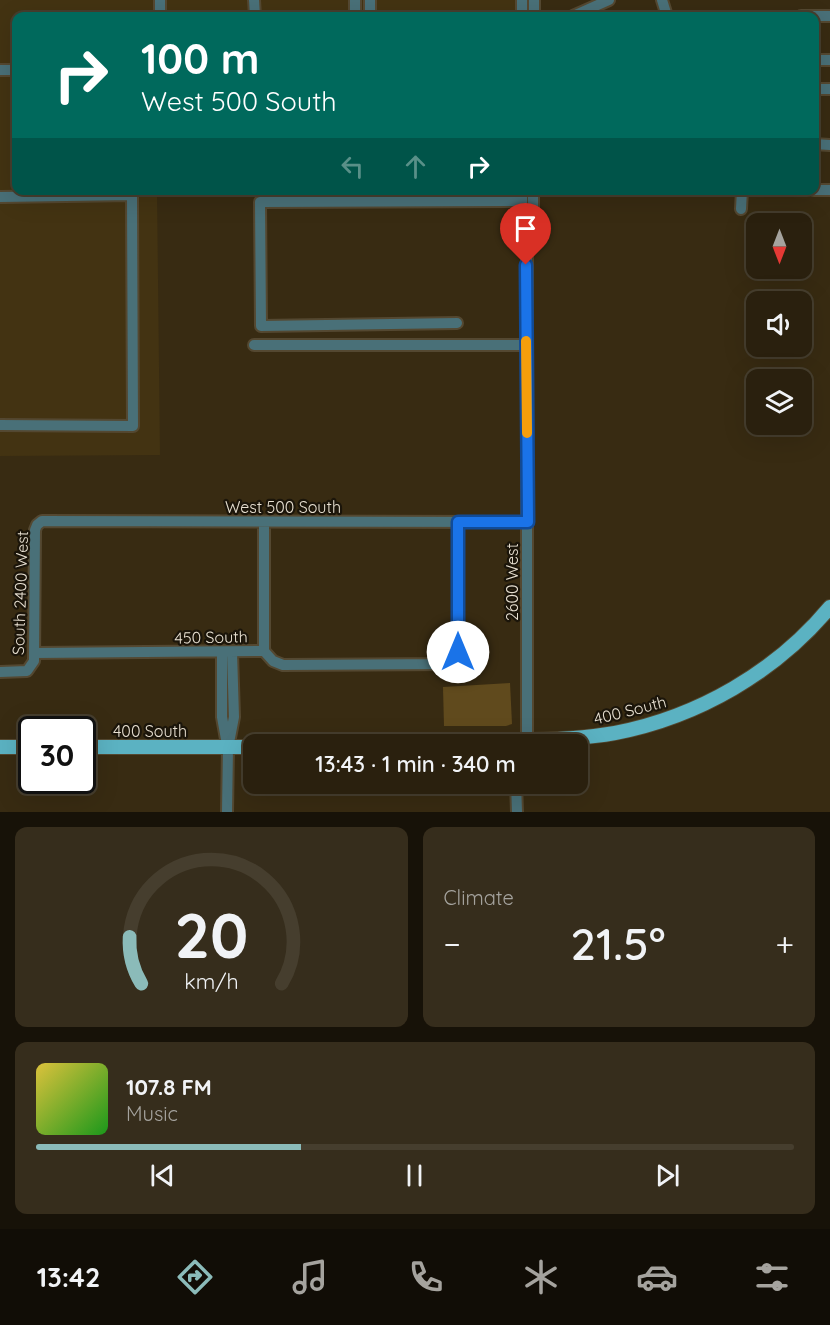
<!DOCTYPE html>
<meta charset="utf-8">
<style>
body{margin:0;font-family:Quicksand,sans-serif;background:#362d1c;color:#f1f3f6;height:100vh;display:flex;flex-direction:column;font-size:22px;white-space:nowrap}
*{box-sizing:border-box;margin:0}
p{font-size:20px;color:#a5a39e}
.icon{flex:none;width:33px;height:33px;fill:none;stroke:currentColor;stroke-width:2;stroke-linecap:round;stroke-linejoin:round}
.map{position:relative;height:812px;overflow:hidden}
.side{display:flex;flex-direction:column;gap:15px;padding:15px;background:#171208;flex:1}
.side>*{flex:none}
.top-card{position:absolute;left:12px;top:12px;width:807px;height:183px;border-radius:12px;box-shadow:0 6px 24px #0002,0 0 0 2px #463e2e;background:#00695c;color:#fff;overflow:hidden}
.needle{width:39px;rotate:180deg}
.fabs{position:absolute;left:746px;top:213px;display:grid;gap:12px}
.fabs a{display:grid;place-items:center;width:66px;height:66px;border-radius:12px;background:#2a200e;box-shadow:0 6px 24px #0002,0 0 0 2px #463e2e;font-size:30px}
.speed{position:absolute;left:18px;top:716px;display:flex;gap:12px;font-size:30px;font-weight:700;text-align:center}
.speed>*{display:grid;place-content:center;width:78px;height:78px;border-radius:50%;background:#2a200e;box-shadow:0 6px 24px #0002,0 0 0 2px #463e2e;line-height:1}
.speed .limit{border:3px solid #111;border-radius:9px;background:#fff;color:#111}
.pin{position:absolute;display:grid;place-items:center;width:51px;height:51px;color:#fff;margin:-62px -26px;border-radius:50% 50% 50% 0;rotate:-45deg;box-shadow:0 0 6px #0007}
.pin .icon{rotate:45deg}
.me{position:absolute;width:66px;margin:-33px;rotate:0deg;stroke-linejoin:round;filter:drop-shadow(0 0 4px #0008)}
.turn{display:flex;align-items:center;gap:21px;height:126px;padding:0 30px;font-size:27px}
.turn .icon{width:78px;height:78px;stroke-width:2.5}
.turn b{display:block;font-size:42px;line-height:51px}
.lanes{display:flex;align-items:center;height:57px;padding:0 30px;background:#0003;justify-content:center;gap:30px;direction:ltr}
.lanes .off{opacity:.35}
.big{font-size:45px;font-weight:600;line-height:1.1}
.side .card{flex:1;display:flex;flex-direction:column;justify-content:center;gap:9px;min-width:0;padding:0 21px;border-radius:12px;background:#362d1c}
.side .dial{align-items:center;gap:0}
.dial svg{height:156px;overflow:visible;fill:none;stroke:#463e2e;stroke-width:7;stroke-linecap:round;text-anchor:middle}
.dial text{fill:#f1f3f6;stroke:none}
.song{display:flex;align-items:center;gap:18px}
.cover{width:72px;height:72px;border-radius:9px;background:linear-gradient(135deg,hsl(50 70% 55%),hsl(120 70% 35%))}
.played{height:6px;border-radius:3px;background:linear-gradient(90deg,#8bbbb9 35%,#463e2e 35%)}
.keys{display:flex;justify-content:space-around;direction:ltr}
.heat{display:flex;justify-content:space-between;align-items:center;font-size:33px;direction:ltr}
.side .tiles{flex:1;display:grid;gap:15px;grid-template-columns:1fr 1fr}
.card:last-child{grid-column:span 2}
.trip{position:absolute;left:243px;top:734px;width:345px;height:60px;border-radius:12px;background:#2a200e;box-shadow:0 6px 24px #0002,0 0 0 2px #463e2e;font-weight:600;line-height:60px;text-align:center}
.tab-bar{display:flex;height:96px;justify-content:space-around;align-items:center;background:#110d06;color:#a5a39e}
.tab-bar .icon{width:42px;height:42px}
.tab-bar .current{color:#8bbbb9}
.tab-bar b{font-size:27px;color:#f1f3f6}
.map>svg:first-child{display:block}
</style>
<div class="map">
<svg width="830" height="812" viewBox="0 0 830 812">
<rect width="100%" height="100%" fill="#382b12"/>
<path fill="#433312" d="M0,0H515V16H16V190L157,191L160,455L0,456Z"/>
<path fill="#604a1d" d="M510,683L512,724L506,726H444L443,687Z"/>
<g fill="none" stroke-linecap="round" stroke-linejoin="round">
<g stroke="#544831" stroke-width="14">
<path id="minor" d="M160,0V16
M254,0L255,16
M355,0V16
M370,0V16
M522,0V16
M662,0L667,16
M534,16V0
M573,16L609,0
M801,16H830
M814,60H830
M0,70H16
M814,89H830
M814,144L830,145
M522,190V228L527,245V740
M814,190H830
M0,197L132,195L133,426L0,425
M741,209L742,190
M527,245L533,228V190
M457,323L261,326L260,202L522,201
M254,345H526
M264,522V651
M222,652V717L226,739
M35,653L264,651L273,661L283,665L448,664L456,659L458,652V522
M0,672L27,671L34,661L35,530L37,525L42,521L527,522
M516,783L517,812
M227,812L228,748L234,717L232,652"/>
</g>
<g stroke="#544831" stroke-width="16">
<path id="major" d="M402,744C439,743 477,741 515,740C548,740 582,739 615,733C698,717 776,672 830,607
M0,747H32
M82,747H254"/>
</g>
<use href="#minor" stroke="#497078" stroke-width="10"/>
<use href="#major" stroke="#5bb2c2" stroke-width="14"/>
</g>
<g fill="none" stroke-linecap="round" stroke-linejoin="round">
<g stroke="#114b97" stroke-width="15">
<path id="route" d="M458,652V522H528L526,265"/>
</g>
<use href="#route" stroke="#1a73e8" stroke-width="10"/>
<path stroke="#f59e0b" stroke-width="10" d="M526,341L527,433"/>
</g>
<g text-anchor="middle" dominant-baseline="central" stroke-width="4.5" stroke-linejoin="round" paint-order="stroke">
<g font-size="16" fill="#e9e1d2" stroke="#1b150a">
<text x="283" y="507">West 500 South</text>
<text transform="translate(512 582) rotate(-90)">2600 West</text>
<text transform="translate(20 593) rotate(-88)">South 2400 West</text>
<text transform="translate(211 637) rotate(-1)">450 South</text>
<text transform="translate(630 710) rotate(-14)">400 South</text>
<text x="150" y="731">400 South</text>
</g>
</g>
</svg>
<div class="fabs">
<a><svg class="needle" viewBox="-14 -14 28 28"><path d="M0-13l5 13h-10z" fill="#e53935"/><path d="M0 13l5-13h-10z" fill="#a5a39e"/></svg></a>
<a><svg class="icon" aria-label="sound" viewBox="0 0 24 24"><path d="M4 9h4l5-4v14l-5-4H4zM17 9q2 3 0 6"/></svg></a>
<a><svg class="icon" aria-label="layers" viewBox="0 0 24 24"><path d="M12 4l9 5-9 5-9-5zM3 14l9 5 9-5"/></svg></a>
</div>
<div class="speed"><div class="limit">30</div></div>
<div class="pin" style="left:526px;top:265px;background:#d93025"><svg class="icon" aria-label="arrive" viewBox="0 0 24 24"><path d="M6 21V4h12l-3 4 3 4H6"/></svg></div>
<svg class="me" style="left:458px;top:652px" viewBox="-20 -20 40 40"><circle r="19" fill="#fff"/><path d="M0-13L10 11 0 6-10 11z" fill="#1a73e8"/></svg>
<div class="trip">13:43 · 1 min · 340 m</div>
<div class="top-card">
<div class="turn"><svg class="icon" aria-label="right" viewBox="0 0 24 24"><path d="M7 20v-9h11M14 6l5 5-5 5"/></svg><div><b>100 m</b>West 500 South</div></div>
<div class="lanes"><svg class="icon off" aria-label="left" viewBox="0 0 24 24"><path d="M17 20v-9H6M10 6l-5 5 5 5"/></svg><svg class="icon off" aria-label="ahead" viewBox="0 0 24 24"><path d="M12 20V5M6 11l6-6 6 6"/></svg><svg class="icon" aria-label="right" viewBox="0 0 24 24"><path d="M7 20v-9h11M14 6l5 5-5 5"/></svg></div>
</div>
</div>
<section class="side">
<div class="tiles">
<div class="card dial"><svg viewBox="0 0 100 80">
<path d="M14 69A42 42 0 1 1 86 69"/>
<path d="M14 69A42 42 0 0 1 8 45" stroke="#8bbbb9"/>
<text x="50" y="56" font-size="32" font-weight="700">20</text>
<text x="50" y="72" font-size="11">km/h</text>
</svg></div>
<div class="card"><p>Climate</p>
<div class="heat"><a>−</a><b class="big">21.5°</b><a>+</a></div>
</div>
<div class="card">
<div class="song"><i class="cover"></i><div><b>107.8 FM</b><p>Music</p></div></div>
<div class="played"></div>
<div class="keys"><svg class="icon" aria-label="previous" viewBox="0 0 24 24"><path d="M18 5L8 12l10 7zM5 5v14"/></svg><svg class="icon" aria-label="pause" viewBox="0 0 24 24"><path d="M8 5v14M16 5v14"/></svg><svg class="icon" aria-label="next" viewBox="0 0 24 24"><path d="M6 5l10 7-10 7zM19 5v14"/></svg></div>
</div>
</div>
</section>
<nav class="tab-bar">
<b>13:42</b>
<svg class="icon current" aria-label="directions" viewBox="0 0 24 24"><path d="M12 3l9 9-9 9-9-9zM9 14v-3h6M13 9l2 2-2 2"/></svg>
<svg class="icon" aria-label="music" viewBox="0 0 24 24"><path d="M9 18V5l10-2v13"/><circle cx="6" cy="18" r="3"/><circle cx="16" cy="16" r="3"/></svg>
<svg class="icon" aria-label="phone" viewBox="0 0 24 24"><path d="M5 4h4l2 5-3 2q2 4 5 5l2-3 5 2v4C11 20 4 13 5 4z"/></svg>
<svg class="icon" aria-label="climate" viewBox="0 0 24 24"><path d="M12 3v18M4 7l16 10M4 17L20 7"/></svg>
<svg class="icon" aria-label="car" viewBox="0 0 24 24"><path d="M5 17H2v-5l4-1 3-4h7l3 4 3 1v5h-3M9 17h6M6 11h13"/><circle cx="7" cy="17" r="2"/><circle cx="17" cy="17" r="2"/></svg>
<svg class="icon" aria-label="filters" viewBox="0 0 24 24"><path d="M4 7h16M4 17h16"/><circle cx="9" cy="7" r="2"/><circle cx="15" cy="17" r="2"/></svg>
</nav>
